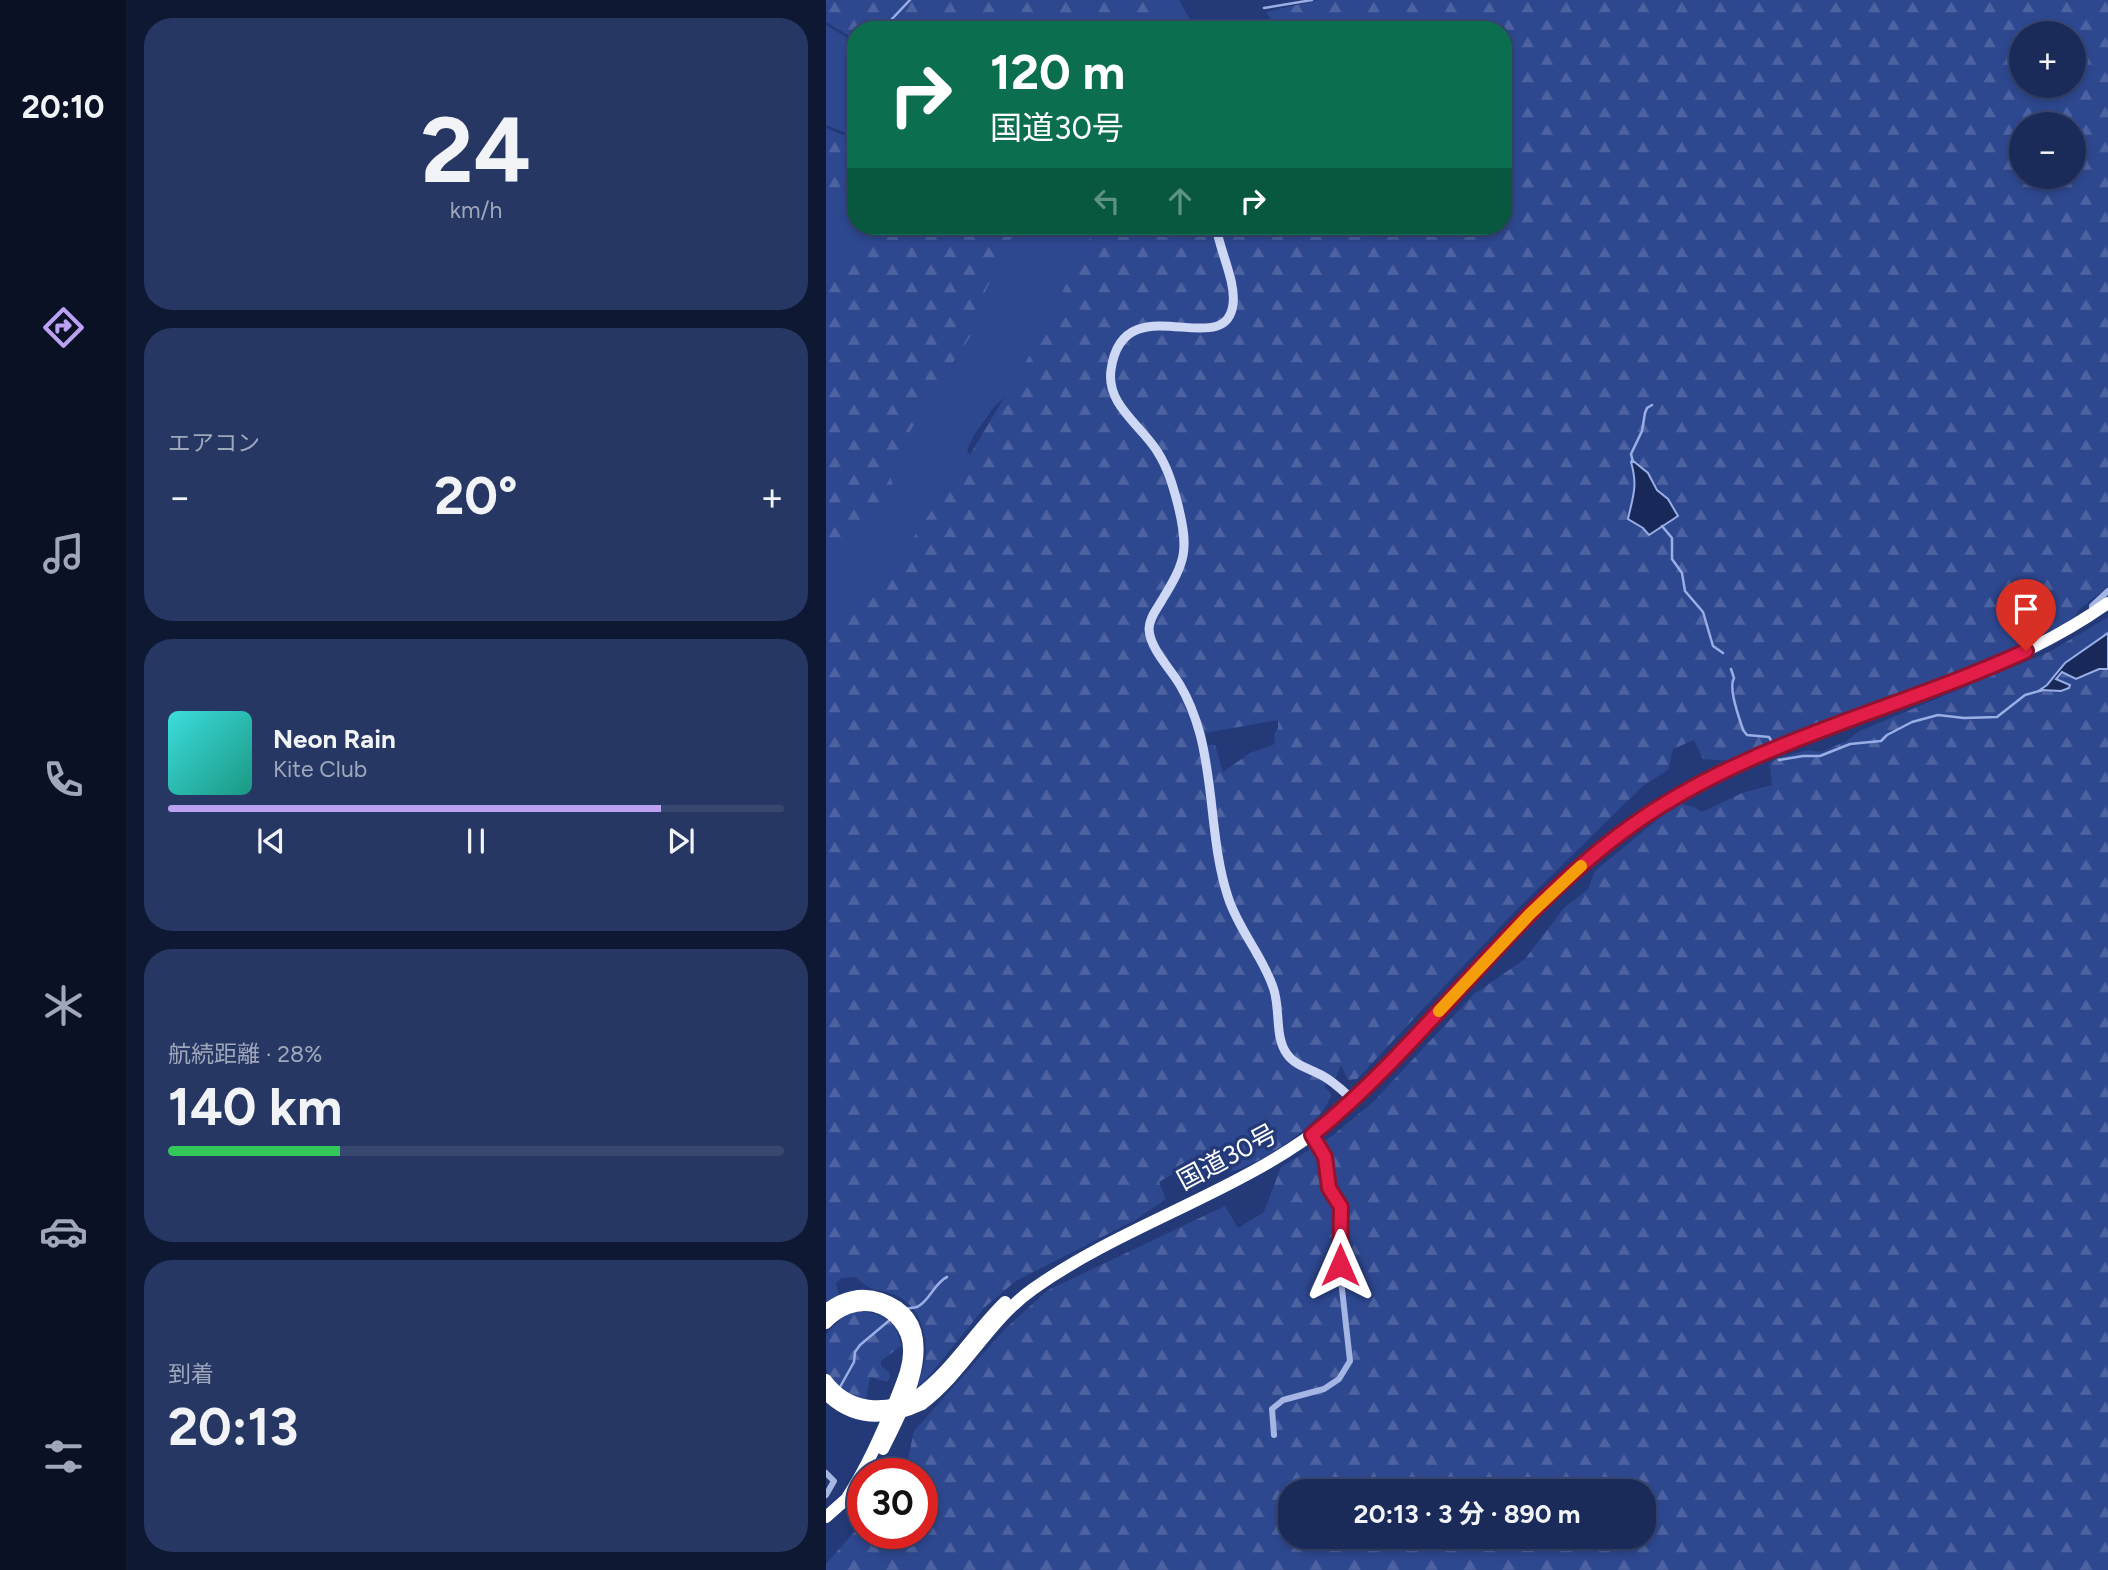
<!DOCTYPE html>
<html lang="ja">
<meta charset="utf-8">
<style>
body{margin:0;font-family:Figtree,"Noto Sans JP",sans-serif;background:#273763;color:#f1f3f6;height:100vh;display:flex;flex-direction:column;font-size:26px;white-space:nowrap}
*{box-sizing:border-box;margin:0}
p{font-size:23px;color:#9fa7bb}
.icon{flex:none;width:38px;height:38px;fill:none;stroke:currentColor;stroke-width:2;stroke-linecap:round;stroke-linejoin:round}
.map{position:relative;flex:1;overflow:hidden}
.drawer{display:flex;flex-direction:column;gap:18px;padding:18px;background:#0e1832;width:700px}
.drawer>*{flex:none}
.top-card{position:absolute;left:21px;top:21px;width:665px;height:214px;border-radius:28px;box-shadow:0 4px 10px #0003,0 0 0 2px #384770;background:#0b6e4f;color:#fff;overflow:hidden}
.buttons{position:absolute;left:1183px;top:21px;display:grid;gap:14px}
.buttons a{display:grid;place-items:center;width:77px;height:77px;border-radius:50%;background:#1a2b5a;box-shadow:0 4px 10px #0003,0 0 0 2px #384770;font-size:35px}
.speed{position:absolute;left:21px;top:1458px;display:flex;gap:14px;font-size:35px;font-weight:700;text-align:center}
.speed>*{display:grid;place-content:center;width:91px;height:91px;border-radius:50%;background:#1a2b5a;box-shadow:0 4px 10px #0003,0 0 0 2px #384770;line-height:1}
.speed .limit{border:10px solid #d22;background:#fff;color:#111}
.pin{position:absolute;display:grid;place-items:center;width:60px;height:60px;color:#fff;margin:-72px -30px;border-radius:50% 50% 50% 0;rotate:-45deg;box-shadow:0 0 7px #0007}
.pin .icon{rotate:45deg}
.me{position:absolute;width:77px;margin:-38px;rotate:0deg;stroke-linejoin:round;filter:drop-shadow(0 0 5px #0008)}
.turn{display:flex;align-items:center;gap:24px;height:147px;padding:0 28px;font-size:32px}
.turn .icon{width:91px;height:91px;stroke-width:2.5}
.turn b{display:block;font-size:49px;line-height:60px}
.lanes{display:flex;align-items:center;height:66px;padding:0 28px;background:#0003;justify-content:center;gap:35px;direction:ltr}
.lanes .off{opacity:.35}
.big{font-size:52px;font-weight:700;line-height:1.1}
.drawer .card{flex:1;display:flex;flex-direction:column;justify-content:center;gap:10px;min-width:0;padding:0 24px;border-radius:28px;background:#273763}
.drawer .dial{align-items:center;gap:0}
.dial b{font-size:91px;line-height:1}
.song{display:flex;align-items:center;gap:21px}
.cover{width:84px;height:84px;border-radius:10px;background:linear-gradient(135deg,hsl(180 70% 55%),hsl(170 70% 35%))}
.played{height:7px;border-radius:4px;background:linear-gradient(90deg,#bca0f2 80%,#384770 80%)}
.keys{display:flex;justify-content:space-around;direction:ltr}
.heat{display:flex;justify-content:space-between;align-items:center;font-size:38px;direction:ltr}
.charge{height:10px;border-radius:5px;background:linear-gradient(90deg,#34c759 28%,#384770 0)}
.trip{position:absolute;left:452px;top:1479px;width:378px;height:70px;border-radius:28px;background:#1a2b5a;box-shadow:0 4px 10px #0003,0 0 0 2px #384770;font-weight:700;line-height:70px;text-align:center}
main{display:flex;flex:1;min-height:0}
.dock{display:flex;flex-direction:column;width:126px;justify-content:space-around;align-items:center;background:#0a1124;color:#9fa7bb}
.dock .icon{width:49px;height:49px}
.dock .current{color:#bca0f2}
.dock b{font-size:32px;color:#f1f3f6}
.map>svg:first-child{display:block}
</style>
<main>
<nav class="dock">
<b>20:10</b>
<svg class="icon current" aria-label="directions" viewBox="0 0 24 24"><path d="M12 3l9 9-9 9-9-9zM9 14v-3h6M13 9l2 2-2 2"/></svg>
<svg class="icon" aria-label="music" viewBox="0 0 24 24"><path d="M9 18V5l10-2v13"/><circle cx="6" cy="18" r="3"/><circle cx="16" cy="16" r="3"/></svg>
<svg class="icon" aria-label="phone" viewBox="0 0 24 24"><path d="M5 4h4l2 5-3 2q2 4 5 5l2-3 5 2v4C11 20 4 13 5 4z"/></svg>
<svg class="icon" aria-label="climate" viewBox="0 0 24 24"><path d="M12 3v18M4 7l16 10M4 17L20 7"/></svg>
<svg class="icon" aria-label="car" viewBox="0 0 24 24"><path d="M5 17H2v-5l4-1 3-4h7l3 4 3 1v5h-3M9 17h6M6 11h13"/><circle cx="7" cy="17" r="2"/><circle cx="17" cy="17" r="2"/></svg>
<svg class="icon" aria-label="filters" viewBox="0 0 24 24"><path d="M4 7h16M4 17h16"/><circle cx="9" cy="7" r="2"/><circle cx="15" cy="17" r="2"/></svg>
</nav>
<section class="drawer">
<div class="card dial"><b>24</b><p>km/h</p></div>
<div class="card"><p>エアコン</p>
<div class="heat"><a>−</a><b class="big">20°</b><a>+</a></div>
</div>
<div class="card">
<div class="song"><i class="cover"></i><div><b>Neon Rain</b><p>Kite Club</p></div></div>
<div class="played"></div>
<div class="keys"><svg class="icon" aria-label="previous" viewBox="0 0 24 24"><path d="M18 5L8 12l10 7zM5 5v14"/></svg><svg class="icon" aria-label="pause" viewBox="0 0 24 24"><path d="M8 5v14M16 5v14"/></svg><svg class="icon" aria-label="next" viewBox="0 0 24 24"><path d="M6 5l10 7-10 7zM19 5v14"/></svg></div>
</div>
<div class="card"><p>航続距離 · 28%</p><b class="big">140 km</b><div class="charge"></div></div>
<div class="card"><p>到着</p><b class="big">20:13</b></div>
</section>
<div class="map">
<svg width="1282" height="1570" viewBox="0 0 1282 1570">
<defs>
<pattern id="forest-firs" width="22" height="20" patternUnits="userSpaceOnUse" patternTransform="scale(1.75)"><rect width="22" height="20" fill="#2e4890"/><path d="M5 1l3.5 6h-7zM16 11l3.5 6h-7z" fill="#4d63a1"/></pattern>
</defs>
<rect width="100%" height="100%" fill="#233978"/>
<path fill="#2e4890" d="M350,0H353L370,30H290Z
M0,25L20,37L23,67L30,69V137L0,125Z
M30,164V226H276L212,366L169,406L148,435L141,451L150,460L51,601L0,648V185Z"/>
<path fill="url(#forest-firs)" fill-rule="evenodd" d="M0,0H350L312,30H30V66L25,65L26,47L22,35L0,22Z
M493,0H1282V586L1253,610L1248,618L1191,649L904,761L877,759L868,740L847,749L842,770L818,785L690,910L531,1079L522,1080L515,1065L510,1077L498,1086L505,1094C500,1123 431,1166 403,1172L390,1149L333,1182L340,1199L311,1219L190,1281L159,1307L103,1376L92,1386C94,1376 99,1365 100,1354C101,1331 92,1304 69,1295C50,1287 47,1294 30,1277L15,1278L10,1283L13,1295L0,1302V629L23,612L41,604L139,463L205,353L270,226H677V30H452L440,12ZM1195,33H1248V86H1195ZM1195,124H1248V177H1195ZM810,464C824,471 830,488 842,499L817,528L803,514C810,502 812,479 806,466ZM452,720V728L448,734L449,742L447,745L424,753L397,772L389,745H381L379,733Z
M0,128L30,140V192L0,203Z
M74,226H191L159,292L161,312L110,387L62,469L70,495L67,507L0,563V266Z
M1282,617V1570H0V1564L37,1522V1533H96V1474L79,1473L88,1431L178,1330L222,1290L399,1206L412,1228L438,1212L455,1167L506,1136L547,1102L648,994L699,959L738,908L762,889L769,871L837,815L856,804L868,807L876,812L916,793L946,785L944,763L952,758L981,750L996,752L1020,741L1034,731L1225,651ZM464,1491H817V1536H464Z
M30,1311C53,1312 72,1320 75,1346L55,1361V1366L63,1372L64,1377L61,1382L44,1377L40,1400C26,1395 6,1386 0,1369C0,1359 0,1344 0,1334L17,1317Z"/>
<path fill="#182858" stroke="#99aee5" stroke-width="2" d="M806,460L822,473L831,490L842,499L852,516L823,535L817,528L802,519C807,496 812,486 805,462Z
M1282,633V669H1273L1250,679L1236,672L1230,679L1244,685L1243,688L1235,691L1214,690L1221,685L1239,663Z"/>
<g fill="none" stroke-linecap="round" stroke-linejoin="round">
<path stroke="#99aee5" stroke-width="2.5" d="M438,8L486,0
M63,30L64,21L84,0
M807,462L805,454L816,431L819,413L821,408L826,405
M836,526L846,538V559L856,573L859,591L877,612L887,646L897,653
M905,669L908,678C902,688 913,717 917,730L921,735L943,737L946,742
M953,760L977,756H994L1024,744L1055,741L1061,735L1086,722L1112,715L1138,718L1171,717L1199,695L1217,690
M79,1309C83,1308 87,1308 91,1307C104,1301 108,1283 121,1277
M14,1387L28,1362L29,1352L34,1345L65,1319"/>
<path stroke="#a5b6e4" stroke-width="6" d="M1266,611V606L1282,591
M448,1435L446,1409L457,1400L498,1389L513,1379L524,1361L515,1280V1207L503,1188L499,1157L486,1135
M0,1473L8,1481L0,1495"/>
<path stroke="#ced7f4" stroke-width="9" d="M390,226C393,249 410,281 407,304C400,364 297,282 285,370C280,405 315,425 331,451C342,468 347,486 352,505C363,550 360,561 336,600C331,609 323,618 323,629C324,649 344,668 354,685C363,700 369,716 374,734C388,786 385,846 402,897C412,929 436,955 447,987C455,1008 448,1036 461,1054C469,1066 485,1069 497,1076C508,1082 517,1091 526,1099"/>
<path stroke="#fff" stroke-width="12" d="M0,1310C16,1297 36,1292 55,1299C124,1323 78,1407 57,1449
M0,1323C12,1310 30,1302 48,1306C68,1311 83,1329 83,1349C84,1367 75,1385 69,1401C55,1435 41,1467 21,1498
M91,1396C127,1370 148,1332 179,1302
M96,1404C139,1371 163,1320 207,1289C300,1223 416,1192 505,1120C547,1078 590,1035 631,991C702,915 773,838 866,787C998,713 1157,692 1282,603
M0,1517L26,1494"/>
<path stroke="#fff" stroke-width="12" d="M0,1380C23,1411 59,1412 91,1396
M0,1394C28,1422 62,1420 96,1404"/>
</g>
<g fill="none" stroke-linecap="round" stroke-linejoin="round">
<g stroke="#92132f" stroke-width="18">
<path id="route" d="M514,1265L515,1207L503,1188L499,1157L486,1135C601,1042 684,913 805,826C923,741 1070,711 1200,651"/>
</g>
<use href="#route" stroke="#e11d48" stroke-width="12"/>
<path stroke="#f59e0b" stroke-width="12" d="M613,1011L704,914L755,866"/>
</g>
<g text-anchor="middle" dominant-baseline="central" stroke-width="7" stroke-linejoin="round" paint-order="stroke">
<g font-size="26" fill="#fff" stroke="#233978">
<text transform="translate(401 1157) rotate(-28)">国道30号</text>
</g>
</g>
</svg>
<div class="buttons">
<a>+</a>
<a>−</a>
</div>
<div class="speed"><div class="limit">30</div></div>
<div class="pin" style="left:1200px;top:651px;background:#d93025"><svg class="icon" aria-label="arrive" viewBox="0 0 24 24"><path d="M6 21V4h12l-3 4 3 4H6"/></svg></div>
<svg class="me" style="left:514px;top:1265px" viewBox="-20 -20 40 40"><path d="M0-17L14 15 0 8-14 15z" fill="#e11d48" stroke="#fff" stroke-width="4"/></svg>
<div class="trip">20:13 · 3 分 · 890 m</div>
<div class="top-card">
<div class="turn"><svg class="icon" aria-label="right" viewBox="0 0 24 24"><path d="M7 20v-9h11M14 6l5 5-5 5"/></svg><div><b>120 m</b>国道30号</div></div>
<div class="lanes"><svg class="icon off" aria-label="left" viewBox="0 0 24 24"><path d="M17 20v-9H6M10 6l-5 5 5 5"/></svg><svg class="icon off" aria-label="ahead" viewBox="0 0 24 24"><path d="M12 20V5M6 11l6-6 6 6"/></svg><svg class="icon" aria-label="right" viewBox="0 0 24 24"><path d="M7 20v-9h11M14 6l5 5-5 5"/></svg></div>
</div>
</div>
</main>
